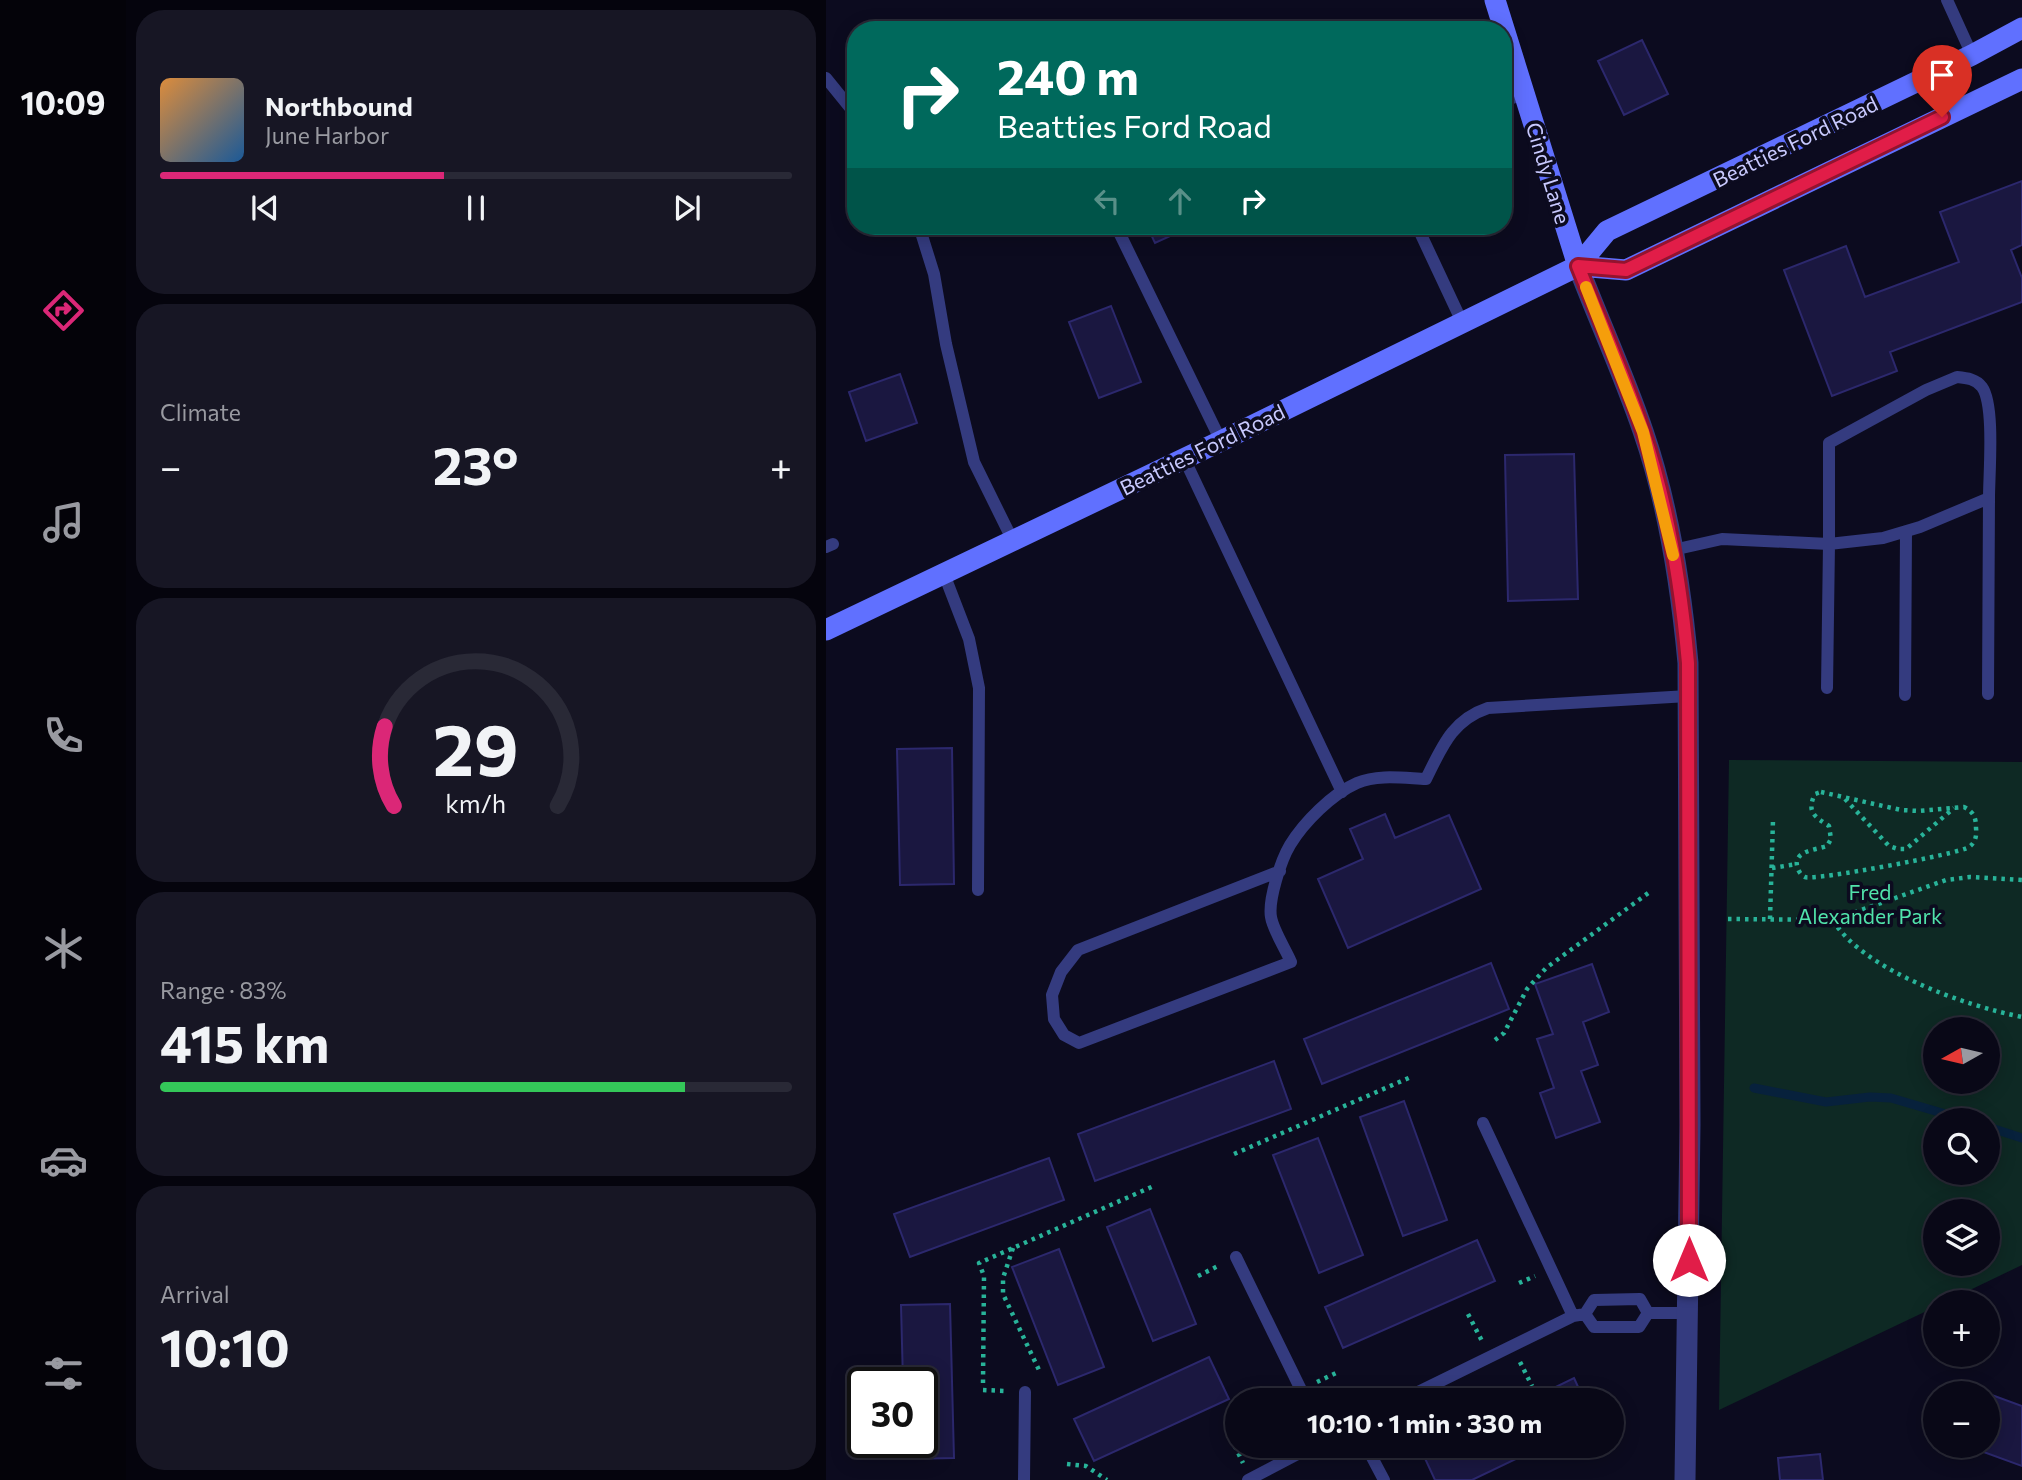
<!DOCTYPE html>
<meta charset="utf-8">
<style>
body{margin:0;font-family:Commissioner,sans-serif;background:#171624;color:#f1f3f6;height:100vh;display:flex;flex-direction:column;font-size:26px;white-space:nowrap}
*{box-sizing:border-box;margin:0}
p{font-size:23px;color:#999aa1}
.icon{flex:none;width:38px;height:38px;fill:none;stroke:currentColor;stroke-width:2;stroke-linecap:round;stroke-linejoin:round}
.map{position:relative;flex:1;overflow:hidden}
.sheet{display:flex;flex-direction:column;gap:10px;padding:10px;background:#05040d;width:700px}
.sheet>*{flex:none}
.top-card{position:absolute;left:21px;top:21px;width:665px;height:214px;border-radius:28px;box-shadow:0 4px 18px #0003,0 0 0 2px #292936;background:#00695c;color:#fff;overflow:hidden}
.needle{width:46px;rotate:262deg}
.fabs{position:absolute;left:1097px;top:1017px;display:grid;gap:14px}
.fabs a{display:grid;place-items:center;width:77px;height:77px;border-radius:50%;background:#090817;box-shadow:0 4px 18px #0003,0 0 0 2px #292936;font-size:35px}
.speed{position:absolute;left:21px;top:1367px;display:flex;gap:14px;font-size:35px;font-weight:700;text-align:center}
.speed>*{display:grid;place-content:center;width:91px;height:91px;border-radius:50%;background:#090817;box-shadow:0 4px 18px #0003,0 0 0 2px #292936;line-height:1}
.speed .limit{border:4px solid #111;border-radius:10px;background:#fff;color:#111}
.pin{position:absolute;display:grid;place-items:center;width:60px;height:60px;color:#fff;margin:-72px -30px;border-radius:50% 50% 50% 0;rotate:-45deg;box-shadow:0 0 7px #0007}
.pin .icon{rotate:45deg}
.me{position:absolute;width:77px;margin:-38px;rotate:0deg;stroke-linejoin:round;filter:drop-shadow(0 0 5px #0008)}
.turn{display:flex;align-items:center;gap:24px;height:147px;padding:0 35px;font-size:32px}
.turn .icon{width:91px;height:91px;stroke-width:2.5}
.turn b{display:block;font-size:49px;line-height:60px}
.lanes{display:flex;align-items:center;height:66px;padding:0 35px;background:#0003;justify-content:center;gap:35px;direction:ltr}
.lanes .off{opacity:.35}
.big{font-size:52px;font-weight:700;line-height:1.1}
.sheet .widget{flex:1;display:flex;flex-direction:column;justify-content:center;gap:10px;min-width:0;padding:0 24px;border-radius:28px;background:#171624}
.sheet .dial{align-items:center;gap:0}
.dial svg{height:182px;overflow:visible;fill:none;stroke:#292936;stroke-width:7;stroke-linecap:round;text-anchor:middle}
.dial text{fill:#f1f3f6;stroke:none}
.song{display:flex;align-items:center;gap:21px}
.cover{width:84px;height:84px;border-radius:10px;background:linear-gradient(135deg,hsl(30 70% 55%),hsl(210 70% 35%))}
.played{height:7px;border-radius:4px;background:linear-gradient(90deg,#db2777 45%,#292936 45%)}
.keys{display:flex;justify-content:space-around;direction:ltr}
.heat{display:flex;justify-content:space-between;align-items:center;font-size:38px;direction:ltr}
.charge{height:10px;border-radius:5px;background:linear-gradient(90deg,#34c759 83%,#292936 0)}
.trip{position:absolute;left:399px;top:1388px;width:399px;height:70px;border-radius:35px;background:#090817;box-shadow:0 4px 18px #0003,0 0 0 2px #292936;font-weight:700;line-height:70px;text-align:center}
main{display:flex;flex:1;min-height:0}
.tabs{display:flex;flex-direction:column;width:126px;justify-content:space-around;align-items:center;background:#040309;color:#999aa1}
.tabs .icon{width:49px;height:49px}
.tabs .selected{color:#db2777}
.tabs b{font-size:32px;color:#f1f3f6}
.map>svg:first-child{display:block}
</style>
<main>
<nav class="tabs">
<b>10:09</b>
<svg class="icon selected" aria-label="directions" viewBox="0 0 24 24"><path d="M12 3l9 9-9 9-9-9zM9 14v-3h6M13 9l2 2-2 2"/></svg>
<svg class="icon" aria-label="music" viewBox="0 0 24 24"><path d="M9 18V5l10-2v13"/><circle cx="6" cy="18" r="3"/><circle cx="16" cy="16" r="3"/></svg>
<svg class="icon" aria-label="phone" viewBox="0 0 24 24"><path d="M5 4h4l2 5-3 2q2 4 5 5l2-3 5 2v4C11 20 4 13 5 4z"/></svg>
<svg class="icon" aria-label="climate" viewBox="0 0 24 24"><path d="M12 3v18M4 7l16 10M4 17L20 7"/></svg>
<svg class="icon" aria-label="car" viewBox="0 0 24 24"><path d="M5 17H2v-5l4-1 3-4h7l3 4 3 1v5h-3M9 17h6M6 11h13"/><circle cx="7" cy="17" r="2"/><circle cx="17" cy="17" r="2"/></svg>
<svg class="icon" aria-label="filters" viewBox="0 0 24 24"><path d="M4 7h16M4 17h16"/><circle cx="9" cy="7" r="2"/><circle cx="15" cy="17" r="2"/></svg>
</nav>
<section class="sheet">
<div class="widget">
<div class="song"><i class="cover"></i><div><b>Northbound</b><p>June Harbor</p></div></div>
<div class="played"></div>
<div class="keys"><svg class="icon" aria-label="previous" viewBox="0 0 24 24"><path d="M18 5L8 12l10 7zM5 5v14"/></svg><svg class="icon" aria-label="pause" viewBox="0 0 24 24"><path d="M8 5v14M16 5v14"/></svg><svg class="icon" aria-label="next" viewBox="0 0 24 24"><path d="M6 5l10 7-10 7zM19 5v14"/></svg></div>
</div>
<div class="widget"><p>Climate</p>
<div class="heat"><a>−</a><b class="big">23°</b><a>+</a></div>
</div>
<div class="widget dial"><svg viewBox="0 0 100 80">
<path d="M14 69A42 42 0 1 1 86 69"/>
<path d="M14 69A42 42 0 0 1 10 34" stroke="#db2777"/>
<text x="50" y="56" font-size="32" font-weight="700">29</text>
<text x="50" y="72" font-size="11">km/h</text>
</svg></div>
<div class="widget"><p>Range · 83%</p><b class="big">415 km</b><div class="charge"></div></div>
<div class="widget"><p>Arrival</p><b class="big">10:10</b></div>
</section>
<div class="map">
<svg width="1196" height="1480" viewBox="0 0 1196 1480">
<rect width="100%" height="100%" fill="#0c0b1f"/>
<path fill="#0e2924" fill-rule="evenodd" d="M903,760L1196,762V1265L1119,1302H1110L1109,1307L893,1410ZM1110,1029H1162V1082H1110ZM1110,1120H1162V1172H1110ZM1110,1211H1162V1264H1110Z"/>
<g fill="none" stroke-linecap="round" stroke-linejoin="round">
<path stroke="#07213c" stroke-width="9" d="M928,1088L1000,1102L1044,1097L1065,1098L1140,1120
M1162,1127L1196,1138"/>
</g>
<path fill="#1a1740" stroke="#2c286d" stroke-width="2" d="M816,40L842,94L798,115L772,61Z
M1196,181V245L1185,250L1196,278V302L1064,352L1071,371L1006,396L958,270L1020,246L1039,297L1133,262L1114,212Z
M321,226H366L329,243Z
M285,306L315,382L273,398L243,322Z
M74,374L91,423L40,441L23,392Z
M748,454L752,599L682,601L679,455Z
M126,748L128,884L74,885L71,749Z
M559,814L569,838L623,815L655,889L522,948L492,879L537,859L524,829Z
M665,963L683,1009L496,1084L478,1039Z
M766,964L783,1012L757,1022L772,1065L755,1071L774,1122L730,1138L714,1093L728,1088L711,1039L727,1034L709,984Z
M448,1061L465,1109L269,1181L252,1134Z
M578,1101L621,1220L577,1236L534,1117Z
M492,1138L537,1255L493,1273L447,1155Z
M223,1158L238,1200L84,1257L68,1214Z
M324,1209L370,1324L327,1341L281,1227Z
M651,1240L669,1281L517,1348L499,1307Z
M233,1249L278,1367L232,1385L186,1267Z
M124,1304L128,1458L79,1459L78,1442H96V1382H77L75,1305Z
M383,1357L403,1399L268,1461L248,1419Z
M748,1378L758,1400H703Z
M1163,1394L1196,1406V1466L1144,1447L1162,1446Z
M609,1446H717L646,1480H609L596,1452Z
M994,1454L997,1480H954L952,1458Z"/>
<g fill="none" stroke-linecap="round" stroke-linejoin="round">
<path stroke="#28b399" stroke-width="4.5" stroke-dasharray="3.5 5" stroke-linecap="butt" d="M995,792L1075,810L1093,811L1138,807C1148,812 1150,818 1150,828C1151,836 1149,843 1143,847C1133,854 987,881 979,877C976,876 973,872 972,869C965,851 989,850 1001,846L1005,839L1003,826C989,817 980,812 989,794Z
M1019,799L1063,846L1072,849H1080L1128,808
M946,868L971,864
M902,919L1007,920L1120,880L1144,877L1196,880
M944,919L947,820
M1007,920C1036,970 1140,1006 1196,1017
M669,1040L678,1033L701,989L720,968L825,891
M408,1154L585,1077
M187,1248L177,1278V1294L213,1370
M372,1276L394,1265
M693,1283L709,1276
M642,1314L656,1341
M694,1362L706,1386
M491,1382L512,1372
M157,1383L158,1276L153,1263L330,1185
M157,1390L180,1391
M511,1394L515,1400
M405,1438L417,1463
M241,1464L260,1466L281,1480"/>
<path stroke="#343b7f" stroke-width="12" d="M1121,0L1146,55
M0,78L30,115
M677,101L698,94
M93,226L108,274L120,344L148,462L187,541
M290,226L395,441
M591,226L636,322
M1131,377C1141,378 1150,379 1156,387C1169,405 1163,473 1163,498L1094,527L1057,538L1003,544V443L1100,390Z
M358,458L516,792
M0,547L7,544
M847,550L896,539L1003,544L1001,688
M118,574L143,639L153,688L152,890
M1162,694L1163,498
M1079,695L1080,531
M454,871L252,950L235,972L226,995L228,1019L238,1035L253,1043L465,962C460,950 447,930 445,917C442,900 455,860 464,845C478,822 506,794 531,783C552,774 577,778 600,779C616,747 626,720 662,708L862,696
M657,1123L747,1316
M410,1257L480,1400
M822,1313H862
M759,1314L768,1327H813L822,1313
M576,1400L747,1316L759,1314L768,1300L814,1299L822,1313
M540,1446L558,1480
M198,1480L199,1392
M422,1480L487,1446"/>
<path stroke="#343b7f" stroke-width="21" d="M752,266C773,321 798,375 817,431C842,503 855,587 862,663L864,1125L859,1480"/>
<path stroke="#6070ff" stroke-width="21" d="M669,0L752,266
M752,266L800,270L1196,79
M0,630L395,441L752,266L781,231L1146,55L1196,28"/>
</g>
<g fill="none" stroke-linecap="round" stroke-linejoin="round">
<g stroke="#92132f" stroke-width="18">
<path id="route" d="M863,1260L862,663C855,585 842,505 817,431C798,375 774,321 752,266L800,270L1116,117"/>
</g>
<use href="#route" stroke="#e11d48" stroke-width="12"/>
<path stroke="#f59e0b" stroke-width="12" d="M760,287L817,432L847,555"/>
</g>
<g text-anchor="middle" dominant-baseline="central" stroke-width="7" stroke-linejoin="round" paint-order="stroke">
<g font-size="21" fill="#c9caff" stroke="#0c0b1f">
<text transform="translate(969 141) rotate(-26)">Beatties Ford Road</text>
<text transform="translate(723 173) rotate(73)">Cindy Lane</text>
<text transform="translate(376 449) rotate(-26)">Beatties Ford Road</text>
</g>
<g font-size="21" fill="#51e3ab" stroke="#0c0b1f">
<text x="1044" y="891">Fred<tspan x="1044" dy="24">Alexander Park</tspan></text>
</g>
</g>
</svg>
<div class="fabs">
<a><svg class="needle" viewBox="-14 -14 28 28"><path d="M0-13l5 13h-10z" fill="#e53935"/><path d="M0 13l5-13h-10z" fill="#999aa1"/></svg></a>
<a><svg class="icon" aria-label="search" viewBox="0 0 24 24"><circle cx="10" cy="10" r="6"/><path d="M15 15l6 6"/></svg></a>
<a><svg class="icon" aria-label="layers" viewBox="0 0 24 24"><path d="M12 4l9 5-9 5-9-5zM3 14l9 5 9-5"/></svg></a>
<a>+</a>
<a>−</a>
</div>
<div class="speed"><div class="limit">30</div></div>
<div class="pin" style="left:1116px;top:117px;background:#d93025"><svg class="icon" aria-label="arrive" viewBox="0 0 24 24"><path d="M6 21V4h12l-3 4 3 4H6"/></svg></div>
<svg class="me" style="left:863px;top:1260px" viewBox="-20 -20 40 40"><circle r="19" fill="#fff"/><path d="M0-13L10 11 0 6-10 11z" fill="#e11d48"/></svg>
<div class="trip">10:10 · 1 min · 330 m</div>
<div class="top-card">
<div class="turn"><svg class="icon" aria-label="right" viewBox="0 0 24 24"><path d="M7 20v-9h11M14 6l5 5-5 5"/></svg><div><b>240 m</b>Beatties Ford Road</div></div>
<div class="lanes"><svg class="icon off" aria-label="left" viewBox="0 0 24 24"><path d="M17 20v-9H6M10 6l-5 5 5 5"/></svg><svg class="icon off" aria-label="ahead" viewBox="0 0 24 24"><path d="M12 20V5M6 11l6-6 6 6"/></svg><svg class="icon" aria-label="right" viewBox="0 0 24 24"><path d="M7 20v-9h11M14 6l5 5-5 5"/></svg></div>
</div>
</div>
</main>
